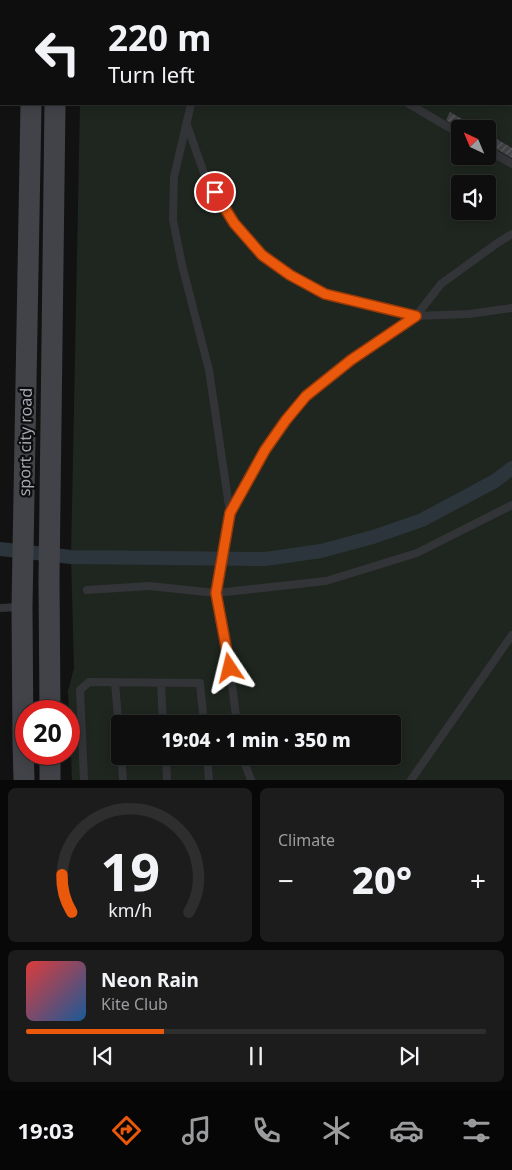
<!DOCTYPE html>
<meta charset="utf-8">
<style>
body{margin:0;font-family:"Noto Sans",sans-serif;background:#1c1c1c;color:#f1f3f6;height:100vh;display:flex;flex-direction:column;font-size:19px;white-space:nowrap}
*{box-sizing:border-box;margin:0}
p{font-size:16px;color:#9b9c9e}
.icon{flex:none;width:28px;height:28px;fill:none;stroke:currentColor;stroke-width:2;stroke-linecap:round;stroke-linejoin:round}
.map{position:relative;height:780px;overflow:hidden}
.panel{display:flex;flex-direction:column;gap:8px;padding:8px;background:#080808;flex:1}
.panel>*{flex:none}
.banner{position:absolute;left:0px;top:0px;width:512px;height:105px;box-shadow:0 2px 12px #0003,0 0 0 1px #2e2e2e;background:#0e0e0e;color:#f1f3f6;overflow:hidden}
.needle{width:32px;rotate:316deg}
.tools{position:absolute;left:451px;top:120px;display:grid;gap:10px}
.tools a{display:grid;place-items:center;width:45px;height:45px;border-radius:5px;background:#0e0e0e;box-shadow:0 2px 12px #0003,0 0 0 1px #2e2e2e;font-size:25px}
.speed{position:absolute;left:15px;top:700px;display:flex;gap:10px;font-size:25px;font-weight:700;text-align:center}
.speed>*{display:grid;place-content:center;width:65px;height:65px;border-radius:50%;background:#0e0e0e;box-shadow:0 2px 12px #0003,0 0 0 1px #2e2e2e;line-height:1}
.speed .limit{border:8px solid #d22;background:#fff;color:#111}
.pin{position:absolute;display:grid;place-items:center;width:42px;height:42px;color:#fff;margin:-21px;border:2px solid #fff;border-radius:50%;box-shadow:0 1px 5px #0007}
.me{position:absolute;width:55px;margin:-28px;rotate:350deg;stroke-linejoin:round;filter:drop-shadow(0 0 4px #0008)}
.turn{display:flex;align-items:center;gap:18px;height:105px;padding:0 25px;font-size:22px}
.turn .icon{width:65px;height:65px;stroke-width:2.5}
.turn b{display:block;font-size:35px;line-height:42px}
.big{font-size:38px;font-weight:800;line-height:1.1}
.panel .tile{flex:1;display:flex;flex-direction:column;justify-content:center;gap:8px;min-width:0;padding:0 18px;border-radius:8px;background:#1c1c1c}
.panel .dial{align-items:center;gap:0}
.dial svg{height:130px;overflow:visible;fill:none;stroke:#2e2e2e;stroke-width:7;stroke-linecap:round;text-anchor:middle}
.dial text{fill:#f1f3f6;stroke:none}
.song{display:flex;align-items:center;gap:15px}
.cover{width:60px;height:60px;border-radius:8px;background:linear-gradient(135deg,hsl(0 70% 55%),hsl(210 70% 35%))}
.played{height:5px;border-radius:2px;background:linear-gradient(90deg,#ea580c 30%,#2e2e2e 30%)}
.keys{display:flex;justify-content:space-around;direction:ltr}
.heat{display:flex;justify-content:space-between;align-items:center;font-size:28px;direction:ltr}
.panel .tiles{flex:1;display:grid;gap:8px;grid-template-columns:1fr 1fr}
.tile:last-child{grid-column:span 2}
.trip{position:absolute;left:111px;top:715px;width:290px;height:50px;border-radius:5px;background:#0e0e0e;box-shadow:0 2px 12px #0003,0 0 0 1px #2e2e2e;font-weight:800;line-height:50px;text-align:center}
.tab-bar{display:flex;height:80px;justify-content:space-around;align-items:center;background:#060606;color:#9b9c9e}
.tab-bar .icon{width:35px;height:35px}
.tab-bar .current{color:#ea580c}
.tab-bar b{font-size:22px;color:#f1f3f6}
.map>svg:first-child{display:block}
</style>
<div class="map">
<svg width="512" height="780" viewBox="0 0 512 780">
<defs>
<pattern id="building-hatch" width="6" height="6" patternUnits="userSpaceOnUse" patternTransform="scale(1.25)"><rect width="6" height="6" fill="#414246"/><path d="M-1 1l2-2M0 6l6-6M5 7l2-2" fill="none" stroke="#595a5e"/></pattern>
</defs>
<rect width="100%" height="100%" fill="#121213"/>
<path fill="#1e261f" fill-rule="evenodd" d="M88,0H512V780H72L68,691L74,668L71,557L80,104H511V1H88ZM460,129H488V156H460ZM460,184H488V211H460ZM120,724H392V756H120Z"/>
<g fill="none" stroke-linecap="round" stroke-linejoin="round">
<path stroke="#2c353b" stroke-width="14" d="M0,549L71,557L265,559L321,551L373,537L422,520L495,481L512,468"/>
</g>
<path fill="url(#building-hatch)" d="M450,112L479,129H460L446,120Z
M488,134L512,148V158L488,144Z"/>
<g fill="none" stroke-linecap="round" stroke-linejoin="round">
<path stroke="#333438" stroke-width="8" d="M241,1L242,0
M407,1V0
M191,104L174,177L173,220L182,265L209,370L230,513L216,593L230,668L237,724
M409,104L460,134
M187,125L205,176L234,223L262,255L290,275L325,294L416,316L469,314L512,308
M488,150L512,164
M230,513L265,450L286,419L307,396L351,360L416,316L441,284L496,244L512,234
M87,590L149,586L216,593L326,581L417,553L512,505
M0,608L20,607
M115,682L120,743
M161,683L163,724
M121,756L123,780
M166,756L167,780
M207,756L209,780
M242,756L251,780
M84,780L80,690L89,682L200,683L204,724
M411,780L512,635"/>
<path stroke="#414348" stroke-width="21" d="M40,1V0
M64,1V0
M50,711L49,580L55,104
M50,754V780
M24,780L23,743L22,607L31,104"/>
</g>
<g fill="none" stroke-linecap="round" stroke-linejoin="round">
<g stroke="#983908" stroke-width="12">
<path id="route" d="M215,192L234,223L262,255L290,275L325,294L416,316L351,360L306,396L286,420L265,450L230,513L216,593L230,668"/>
</g>
<use href="#route" stroke="#ea580c" stroke-width="9"/>
</g>
<g text-anchor="middle" dominant-baseline="central" stroke-width="4.5" stroke-linejoin="round" paint-order="stroke">
<g font-size="16" fill="#a4a9b3" stroke="#0d0d0e">
<text transform="translate(25 442) rotate(-89)">sport city road</text>
</g>
</g>
</svg>
<div class="tools">
<a><svg class="needle" viewBox="-14 -14 28 28"><path d="M0-13l5 13h-10z" fill="#e53935"/><path d="M0 13l5-13h-10z" fill="#9b9c9e"/></svg></a>
<a><svg class="icon" aria-label="sound" viewBox="0 0 24 24"><path d="M4 9h4l5-4v14l-5-4H4zM17 9q2 3 0 6"/></svg></a>
</div>
<div class="speed"><div class="limit">20</div></div>
<div class="pin" style="left:215px;top:192px;background:#d93025"><svg class="icon" aria-label="arrive" viewBox="0 0 24 24"><path d="M6 21V4h12l-3 4 3 4H6"/></svg></div>
<svg class="me" style="left:230px;top:668px" viewBox="-20 -20 40 40"><path d="M0-17L14 15 0 8-14 15z" fill="#ea580c" stroke="#fff" stroke-width="4"/></svg>
<div class="trip">19:04 · 1 min · 350 m</div>
<div class="banner">
<div class="turn"><svg class="icon" aria-label="left" viewBox="0 0 24 24"><path d="M17 20v-9H6M10 6l-5 5 5 5"/></svg><div><b>220 m</b>Turn left</div></div>
</div>
</div>
<section class="panel">
<div class="tiles">
<div class="tile dial"><svg viewBox="0 0 100 80">
<path d="M14 69A42 42 0 1 1 86 69"/>
<path d="M14 69A42 42 0 0 1 8 46" stroke="#ea580c"/>
<text x="50" y="56" font-size="32" font-weight="700">19</text>
<text x="50" y="72" font-size="11">km/h</text>
</svg></div>
<div class="tile"><p>Climate</p>
<div class="heat"><a>−</a><b class="big">20°</b><a>+</a></div>
</div>
<div class="tile">
<div class="song"><i class="cover"></i><div><b>Neon Rain</b><p>Kite Club</p></div></div>
<div class="played"></div>
<div class="keys"><svg class="icon" aria-label="previous" viewBox="0 0 24 24"><path d="M18 5L8 12l10 7zM5 5v14"/></svg><svg class="icon" aria-label="pause" viewBox="0 0 24 24"><path d="M8 5v14M16 5v14"/></svg><svg class="icon" aria-label="next" viewBox="0 0 24 24"><path d="M6 5l10 7-10 7zM19 5v14"/></svg></div>
</div>
</div>
</section>
<nav class="tab-bar">
<b>19:03</b>
<svg class="icon current" aria-label="directions" viewBox="0 0 24 24"><path d="M12 3l9 9-9 9-9-9zM9 14v-3h6M13 9l2 2-2 2"/></svg>
<svg class="icon" aria-label="music" viewBox="0 0 24 24"><path d="M9 18V5l10-2v13"/><circle cx="6" cy="18" r="3"/><circle cx="16" cy="16" r="3"/></svg>
<svg class="icon" aria-label="phone" viewBox="0 0 24 24"><path d="M5 4h4l2 5-3 2q2 4 5 5l2-3 5 2v4C11 20 4 13 5 4z"/></svg>
<svg class="icon" aria-label="climate" viewBox="0 0 24 24"><path d="M12 3v18M4 7l16 10M4 17L20 7"/></svg>
<svg class="icon" aria-label="car" viewBox="0 0 24 24"><path d="M5 17H2v-5l4-1 3-4h7l3 4 3 1v5h-3M9 17h6M6 11h13"/><circle cx="7" cy="17" r="2"/><circle cx="17" cy="17" r="2"/></svg>
<svg class="icon" aria-label="filters" viewBox="0 0 24 24"><path d="M4 7h16M4 17h16"/><circle cx="9" cy="7" r="2"/><circle cx="15" cy="17" r="2"/></svg>
</nav>
